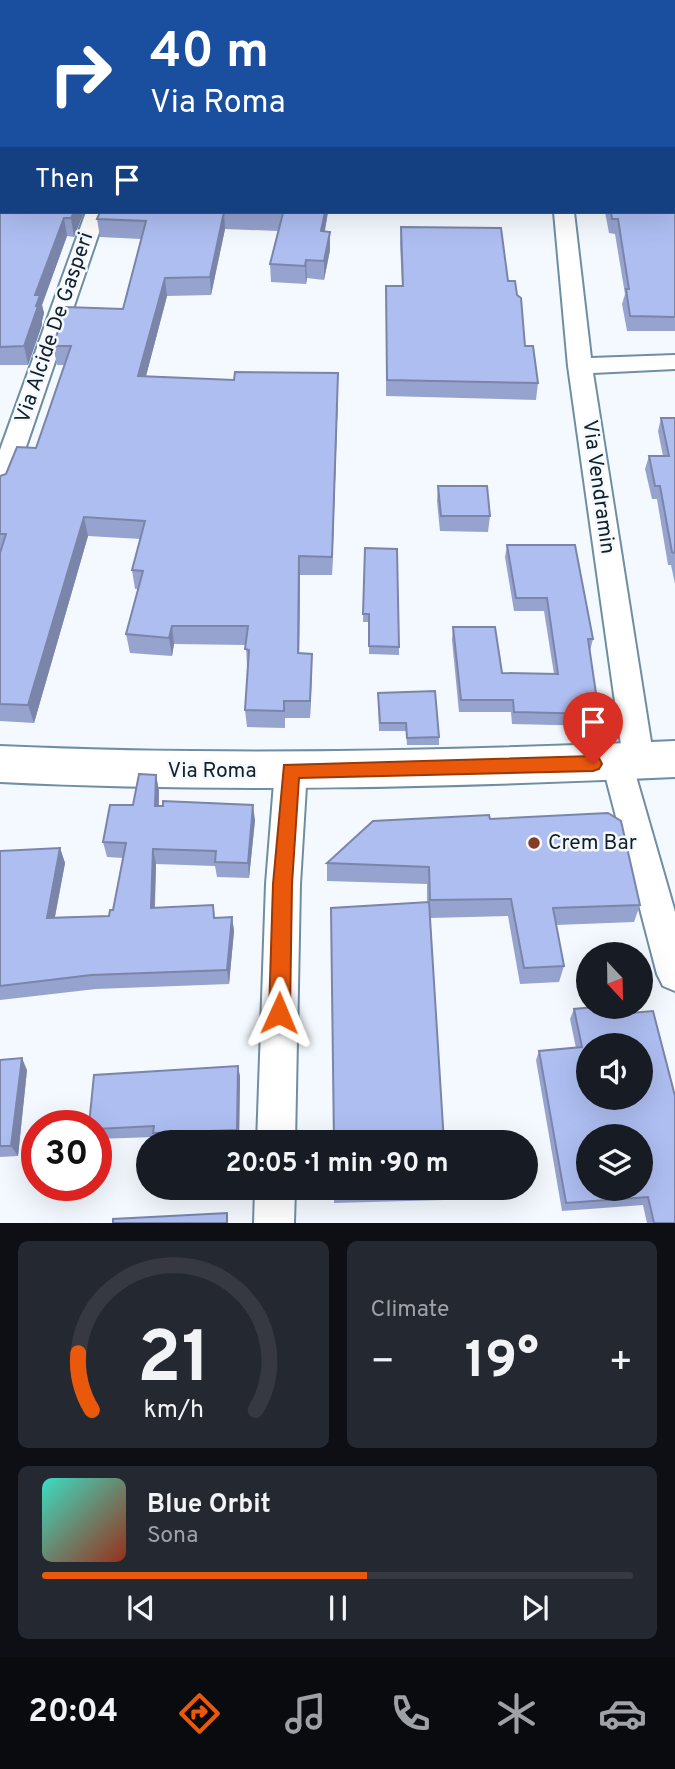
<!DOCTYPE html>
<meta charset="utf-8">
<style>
body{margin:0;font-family:Overpass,sans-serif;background:#242831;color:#f1f3f6;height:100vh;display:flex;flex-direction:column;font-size:26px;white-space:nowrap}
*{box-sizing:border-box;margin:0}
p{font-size:23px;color:#9ea1a6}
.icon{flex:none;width:38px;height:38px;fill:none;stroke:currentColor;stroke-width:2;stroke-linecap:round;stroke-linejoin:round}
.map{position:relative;height:1223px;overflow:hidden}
.panel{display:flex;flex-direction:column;gap:18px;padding:18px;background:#0d0f14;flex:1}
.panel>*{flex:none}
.banner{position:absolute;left:0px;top:0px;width:676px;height:214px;box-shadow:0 7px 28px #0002;background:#1a4fa0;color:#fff;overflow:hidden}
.needle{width:46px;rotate:158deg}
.tools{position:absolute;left:576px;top:942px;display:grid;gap:14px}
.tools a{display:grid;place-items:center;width:77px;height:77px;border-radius:50%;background:#171b24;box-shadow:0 7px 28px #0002;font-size:35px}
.speed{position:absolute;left:21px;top:1110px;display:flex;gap:14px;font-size:35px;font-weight:700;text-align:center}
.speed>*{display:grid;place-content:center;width:91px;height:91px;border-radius:50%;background:#171b24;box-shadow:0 7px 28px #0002;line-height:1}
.speed .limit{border:10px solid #d22;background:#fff;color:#111}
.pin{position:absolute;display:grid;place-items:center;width:60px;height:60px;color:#fff;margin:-72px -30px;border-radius:50% 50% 50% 0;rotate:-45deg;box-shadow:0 0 7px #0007}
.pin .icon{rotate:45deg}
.me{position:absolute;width:77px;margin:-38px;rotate:1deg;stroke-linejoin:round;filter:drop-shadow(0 0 5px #0008)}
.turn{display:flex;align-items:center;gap:24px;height:147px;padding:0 35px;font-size:32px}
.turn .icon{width:91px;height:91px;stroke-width:2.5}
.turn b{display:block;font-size:49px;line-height:60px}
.then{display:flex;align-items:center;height:66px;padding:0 35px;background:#0003;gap:14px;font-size:26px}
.big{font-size:52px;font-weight:700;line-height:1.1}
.panel .tile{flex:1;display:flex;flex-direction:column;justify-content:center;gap:10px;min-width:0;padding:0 24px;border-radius:10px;background:#242831}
.panel .dial{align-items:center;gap:0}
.dial svg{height:182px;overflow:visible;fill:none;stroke:#363941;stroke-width:7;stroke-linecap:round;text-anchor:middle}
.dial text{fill:#f1f3f6;stroke:none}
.song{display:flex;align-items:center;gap:21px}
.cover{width:84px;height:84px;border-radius:10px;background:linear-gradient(135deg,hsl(170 70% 55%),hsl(10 70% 35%))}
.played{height:7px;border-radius:4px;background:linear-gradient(90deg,#ea580c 55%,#363941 55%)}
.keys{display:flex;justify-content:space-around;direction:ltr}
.heat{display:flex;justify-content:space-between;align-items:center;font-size:38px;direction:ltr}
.panel .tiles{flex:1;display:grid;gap:18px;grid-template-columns:1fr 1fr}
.tile:last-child{grid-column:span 2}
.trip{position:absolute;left:136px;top:1130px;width:402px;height:70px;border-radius:35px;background:#171b24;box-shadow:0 7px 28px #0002;font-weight:700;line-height:70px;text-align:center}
.dock{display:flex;height:112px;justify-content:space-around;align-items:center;background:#090b0e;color:#9ea1a6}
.dock .icon{width:49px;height:49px}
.dock .selected{color:#ea580c}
.dock b{font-size:32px;color:#f1f3f6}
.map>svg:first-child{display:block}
</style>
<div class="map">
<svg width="675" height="1223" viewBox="0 0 675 1223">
<rect width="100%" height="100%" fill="#f3f9fe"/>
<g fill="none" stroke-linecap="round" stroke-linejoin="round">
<g stroke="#6f8ea4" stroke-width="4">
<path id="street" d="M143,0H159V2H143Z
M674,131H675V143H674Z
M86,212H106L13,485L9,491L0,494V450Z
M554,212H574L591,358L675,355V369L593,373L654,761L650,770L635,773L675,912V991L663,986L657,974L602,763L606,754L617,750L622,752L568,366Z
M291,757L302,761L307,770L300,884L295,1143H257L266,884L275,770L280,761Z
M255,1188H295L294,1223H254Z"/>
</g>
<g stroke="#6f8ea4" stroke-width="4">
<path id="secondary" d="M675,741V777C450,787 225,793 0,782V746C225,756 450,751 675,741Z"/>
</g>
<use href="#street" fill="#fff" fill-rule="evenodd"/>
<use href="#secondary" fill="#fff" fill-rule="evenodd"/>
</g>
<path fill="#96a3cf" d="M0,0H81V2H2V212H84L74,237L67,236L42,305L44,313L42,321V325L28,365H0Z
M433,0H580L581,2H434Z
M675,185V331H627L622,304L625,294L615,234L609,233L605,212H674Z
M100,212H328L325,231L330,232V250L324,280L307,278L306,284L271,282L270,264L278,231L225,229L211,295L167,296L146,376L338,392L332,575H300L299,653L312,654L310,718H285V728L247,727L245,710L248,668L247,667L246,645L174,644L172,656L130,653L126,634L138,589H135L132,570L141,539L88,536L34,723L0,721V476L6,474L36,448L65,365H57L53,346L123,309L141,239L100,237L97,219Z
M401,227L508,281L517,295L525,346L538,383L536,400L386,396V286H402L400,243Z
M661,418H675V584L671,565H668L657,499H652L645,469L649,456H663L658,431Z
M438,486L490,516L488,532L440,531L437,501Z
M507,545L593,639L590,651L599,714L596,726L512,724L511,712H459L452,640L453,627L502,673L554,674L544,611H514L505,557Z
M365,548L399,647V655L369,654V622H363Z
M378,693L439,737V745H407L406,731H379Z
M156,775L159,791V806L255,820L249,878L217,877L215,866L156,864L155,908L213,905L215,918L232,917L234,931L229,984L96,989L0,1000V851L60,848L65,863L55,917L109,916L113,910L123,858L107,857L103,842Z
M490,819L640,905L634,922L556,925L564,966L559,982L520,984L508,916L430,918L427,902V884L327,881V863Z
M574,1009L607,1015L675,1223H647L643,1205L562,1211L536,1060L539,1051L576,1048L570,1019Z
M0,1060L27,1070L18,1156L0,1157Z
M238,1066L240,1077L239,1141L156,1143L154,1137L96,1139V1125Z
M334,1188H447L444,1200L334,1203Z"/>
<path fill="#7a85a9" d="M74,212H84L74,237L71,218Z
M224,212L225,229L211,295L210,277Z
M325,212H328L321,249V231Z
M64,218L67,236L42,305L44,313L42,321V325L28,365L24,346L35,295Z
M330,232V250L324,280V261Z
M306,260L307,278L306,284L305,266Z
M165,278L167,296L141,395L138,376Z
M338,373V392L332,575V557Z
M84,517L88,536L34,723L28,705Z
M299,556L300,575L299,672L298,653Z
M172,626L174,644L172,656L169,638Z
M312,654V672L310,718V701Z
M156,775L159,791L158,821L155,806Z
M253,805L255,820L249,878L248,863Z
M60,848L65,863L52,932L47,918Z
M153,849L156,864L154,923L151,908Z
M232,917L234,931L229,984L227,970Z
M22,1058L27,1070L18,1156L11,1146Z
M238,1066L240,1077L239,1141L237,1130Z"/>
<path fill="#aebef1" stroke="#7a85a9" stroke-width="2" fill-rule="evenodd" d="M0,0H78L77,2H2V212H74L71,218H64L35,295H40L36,306H38L24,346L0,347Z
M312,0H365V2H313Z
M518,0H580L581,2H518Z
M674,185H675V317L630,316L626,289H629L618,219H612L611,212H674Z
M100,212H224L210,277L165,278L138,376L234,380L235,372L338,373L332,557L299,556L298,653L312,654L310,701H284V711L245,710L249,650L245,649L248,626H172L169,638L126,634L143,571L132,570L145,521L84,517L28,705L0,704V553L6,534H0V476L6,474L17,447L36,448L71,346H53L66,307L123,309L146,221L97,219Z
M249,212H325L321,231L330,232L324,261L306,260L305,266L270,264L283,213Z
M401,227L501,228L508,281H515L517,295L521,298L525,346H533L538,383L387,380L386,286H403Z
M661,418H675V553L672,552L660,486H655L649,456H669Z
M438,486H487L490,516H441Z
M507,545H575L593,639H588L599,714L514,712L513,700H461L453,627H495L502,673L558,674L547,598H516Z
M365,548L397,549L399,647L369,646V614H363Z
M435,691L439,737L407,738L406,723H380L378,693Z
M139,774L156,775L155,806H163V801L253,805L248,863L215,862L216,851L153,849L151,908L213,905L214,918L232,917L227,970L91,975L0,986V851L60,848L47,918L109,916L110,910H113L126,843L103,842L110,805H133Z
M608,813L621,821L640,905L553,908L564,966L524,968L511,899L430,900L429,867L327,863L373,821L489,815L490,819Z
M429,902L444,1143H334L331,908Z
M605,1006L607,1015L653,1011L675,1096V1223H654L648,1197L566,1203L539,1051L582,1047L574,1009ZM588,1045H640V1097H588ZM588,1136H640V1188H588Z
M22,1058L11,1146H0V1060Z
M238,1066L237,1130L153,1133L154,1126L96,1129V1125H89L94,1075Z
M334,1188H386L334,1189Z
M227,1213V1223H113V1219Z"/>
<path fill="#ea580c" stroke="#983908" stroke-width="2" d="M593,756L599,758L602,764L599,769L593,771L299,778L292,884L290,1013L287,1020L279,1023L272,1020L269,1013L273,884L284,765Z"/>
<circle fill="#863d21" stroke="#f3f9fe" stroke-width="2.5" cx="534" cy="843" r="7"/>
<g text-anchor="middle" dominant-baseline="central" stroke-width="5" stroke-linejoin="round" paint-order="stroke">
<g font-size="21" fill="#121f27" stroke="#f3f9fe">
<text transform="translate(55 328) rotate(-71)">Via Alcide De Gasperi</text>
<text transform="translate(598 487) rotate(82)">Via Vendramin</text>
<text x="212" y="771">Via Roma</text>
</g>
<g font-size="21" fill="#121f27" stroke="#f3f9fe" text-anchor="start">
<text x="548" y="843">Crem Bar</text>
</g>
</g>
</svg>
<div class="tools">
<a><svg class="needle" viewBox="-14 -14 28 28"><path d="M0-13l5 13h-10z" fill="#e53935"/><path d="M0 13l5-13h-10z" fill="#9ea1a6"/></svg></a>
<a><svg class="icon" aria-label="sound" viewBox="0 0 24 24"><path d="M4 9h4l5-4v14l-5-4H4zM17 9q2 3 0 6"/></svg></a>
<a><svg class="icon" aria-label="layers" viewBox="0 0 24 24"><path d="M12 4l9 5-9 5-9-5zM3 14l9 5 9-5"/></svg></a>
</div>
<div class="speed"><div class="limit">30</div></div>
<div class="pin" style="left:593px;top:764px;background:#d93025"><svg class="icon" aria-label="arrive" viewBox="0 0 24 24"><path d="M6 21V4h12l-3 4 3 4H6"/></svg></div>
<svg class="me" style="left:279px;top:1013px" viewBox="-20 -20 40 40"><path d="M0-17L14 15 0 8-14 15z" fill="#ea580c" stroke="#fff" stroke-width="4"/></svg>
<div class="trip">20:05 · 1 min · 90 m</div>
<div class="banner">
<div class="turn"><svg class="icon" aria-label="right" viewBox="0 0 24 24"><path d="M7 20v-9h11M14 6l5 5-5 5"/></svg><div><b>40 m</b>Via Roma</div></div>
<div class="then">Then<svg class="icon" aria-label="arrive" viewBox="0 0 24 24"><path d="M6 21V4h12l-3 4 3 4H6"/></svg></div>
</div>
</div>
<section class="panel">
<div class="tiles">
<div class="tile dial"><svg viewBox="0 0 100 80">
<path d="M14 69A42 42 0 1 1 86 69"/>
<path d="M14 69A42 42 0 0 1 8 44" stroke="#ea580c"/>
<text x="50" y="56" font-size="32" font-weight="700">21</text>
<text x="50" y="72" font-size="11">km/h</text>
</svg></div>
<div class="tile"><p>Climate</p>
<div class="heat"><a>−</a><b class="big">19°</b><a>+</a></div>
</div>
<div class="tile">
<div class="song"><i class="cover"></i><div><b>Blue Orbit</b><p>Sona</p></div></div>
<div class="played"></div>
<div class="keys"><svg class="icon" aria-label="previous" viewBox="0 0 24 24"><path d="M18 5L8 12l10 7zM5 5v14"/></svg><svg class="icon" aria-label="pause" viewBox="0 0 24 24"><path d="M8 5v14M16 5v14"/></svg><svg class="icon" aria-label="next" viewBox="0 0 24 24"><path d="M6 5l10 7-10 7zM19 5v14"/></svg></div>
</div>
</div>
</section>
<nav class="dock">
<b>20:04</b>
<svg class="icon selected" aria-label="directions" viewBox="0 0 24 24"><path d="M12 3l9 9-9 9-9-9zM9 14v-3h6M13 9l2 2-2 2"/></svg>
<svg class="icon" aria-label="music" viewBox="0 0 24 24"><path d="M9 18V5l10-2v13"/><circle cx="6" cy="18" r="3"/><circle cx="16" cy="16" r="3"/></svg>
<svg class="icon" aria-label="phone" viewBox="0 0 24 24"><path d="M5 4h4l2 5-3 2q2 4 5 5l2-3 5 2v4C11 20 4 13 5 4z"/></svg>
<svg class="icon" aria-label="climate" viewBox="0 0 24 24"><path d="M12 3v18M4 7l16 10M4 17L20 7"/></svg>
<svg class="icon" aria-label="car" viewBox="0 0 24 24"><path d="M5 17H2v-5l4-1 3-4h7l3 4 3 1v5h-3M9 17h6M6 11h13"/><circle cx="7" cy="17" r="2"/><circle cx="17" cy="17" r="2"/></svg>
</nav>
